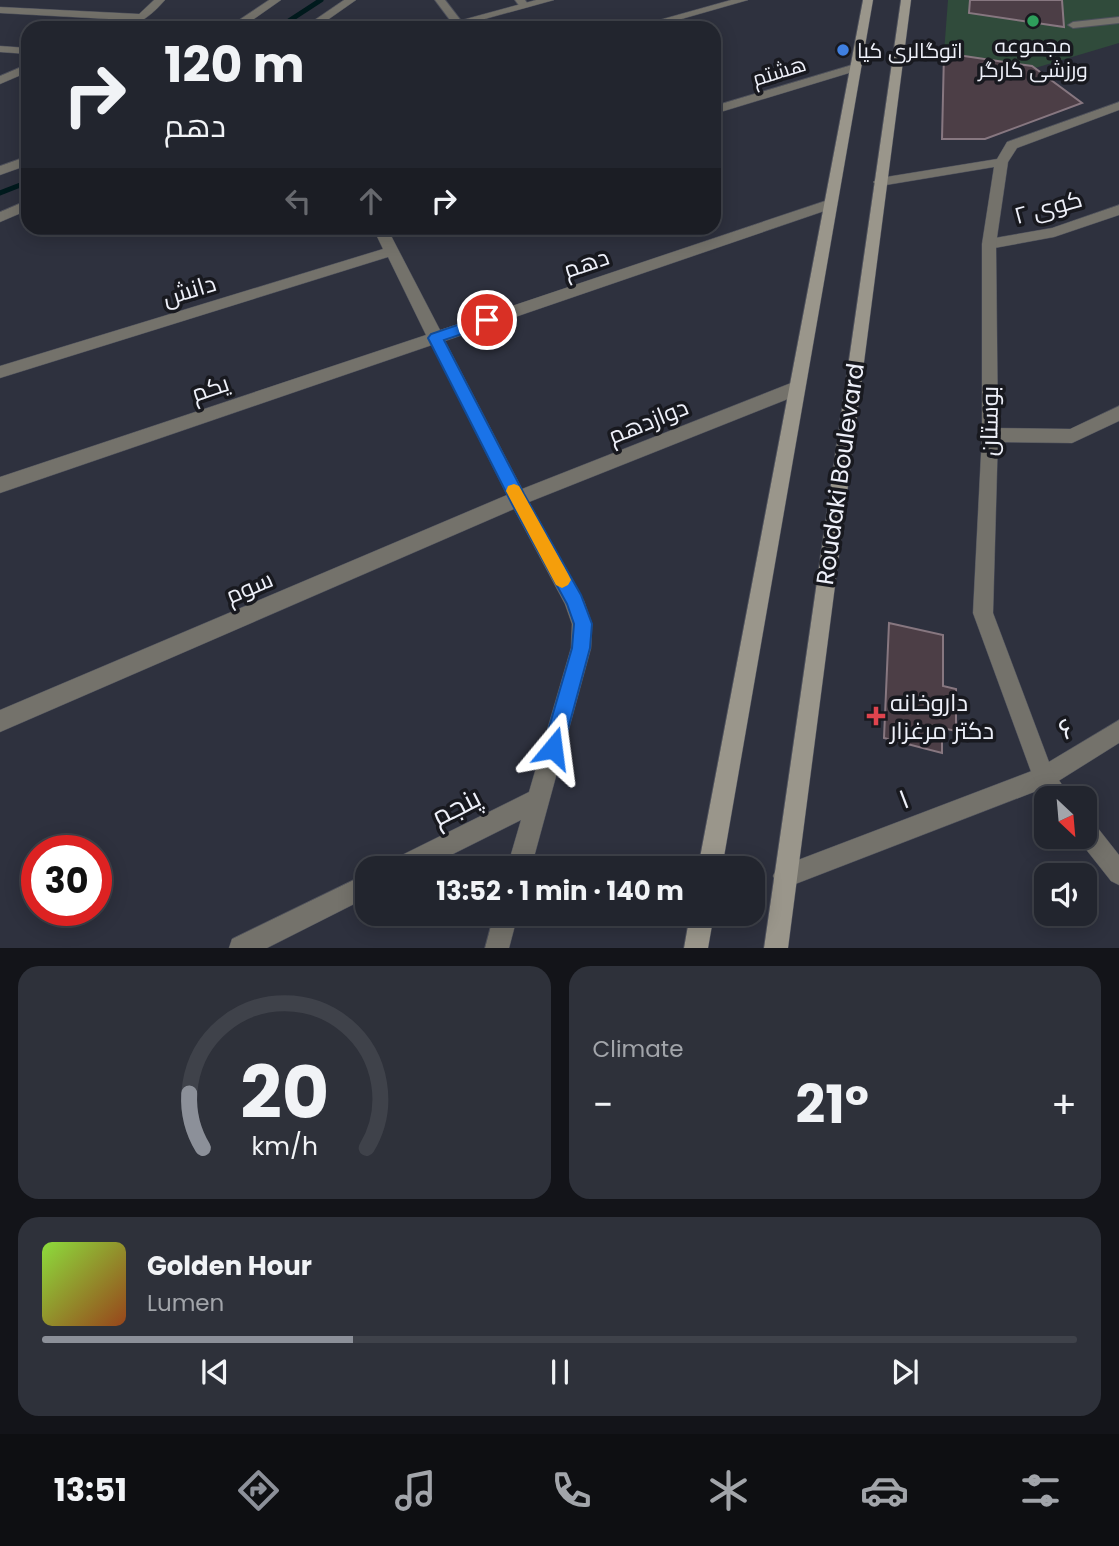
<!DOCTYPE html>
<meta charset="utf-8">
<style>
body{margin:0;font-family:Poppins,Cairo,sans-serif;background:#2e313a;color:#f1f3f6;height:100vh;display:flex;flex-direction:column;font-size:26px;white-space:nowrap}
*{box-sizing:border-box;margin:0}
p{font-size:23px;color:#a2a5aa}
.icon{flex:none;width:38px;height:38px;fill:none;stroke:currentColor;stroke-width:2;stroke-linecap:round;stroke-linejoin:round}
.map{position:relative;height:948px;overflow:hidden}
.drawer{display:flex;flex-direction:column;gap:18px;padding:18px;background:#131419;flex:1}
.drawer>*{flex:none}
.banner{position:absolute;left:21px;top:21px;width:700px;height:214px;border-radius:21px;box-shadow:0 4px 18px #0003,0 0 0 2px #3f424a;background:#22252e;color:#f1f3f6;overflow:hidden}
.needle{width:46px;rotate:154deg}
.tools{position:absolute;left:1034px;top:786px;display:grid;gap:14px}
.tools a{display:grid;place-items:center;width:63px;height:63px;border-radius:14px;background:#22252e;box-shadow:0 4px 18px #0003,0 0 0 2px #3f424a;font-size:35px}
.speed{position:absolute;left:21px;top:835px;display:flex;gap:14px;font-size:35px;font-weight:700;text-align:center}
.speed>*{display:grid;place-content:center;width:91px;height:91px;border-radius:50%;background:#22252e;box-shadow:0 4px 18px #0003,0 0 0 2px #3f424a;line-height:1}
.speed .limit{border:10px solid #d22;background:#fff;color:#111}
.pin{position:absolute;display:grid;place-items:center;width:60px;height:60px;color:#fff;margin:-30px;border:4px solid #fff;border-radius:50%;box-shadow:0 2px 7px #0007}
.me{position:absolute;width:77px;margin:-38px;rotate:16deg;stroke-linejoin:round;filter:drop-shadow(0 0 5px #0008)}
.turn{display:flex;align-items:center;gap:24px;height:147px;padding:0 28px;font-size:32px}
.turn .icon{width:91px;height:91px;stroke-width:2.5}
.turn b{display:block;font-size:49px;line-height:60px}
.lanes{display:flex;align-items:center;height:66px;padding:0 28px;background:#0003;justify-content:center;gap:35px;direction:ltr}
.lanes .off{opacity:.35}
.big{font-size:52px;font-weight:700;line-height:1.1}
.drawer .card{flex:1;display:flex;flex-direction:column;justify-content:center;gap:10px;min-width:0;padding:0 24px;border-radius:21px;background:#2e313a}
.drawer .dial{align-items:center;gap:0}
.dial svg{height:182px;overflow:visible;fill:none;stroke:#3f424a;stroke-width:7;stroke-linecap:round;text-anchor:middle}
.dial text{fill:#f1f3f6;stroke:none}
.song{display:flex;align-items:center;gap:21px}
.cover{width:84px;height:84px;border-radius:10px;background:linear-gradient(135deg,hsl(90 70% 55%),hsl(20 70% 35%))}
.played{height:7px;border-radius:4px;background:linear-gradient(90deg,#8c9099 30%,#3f424a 30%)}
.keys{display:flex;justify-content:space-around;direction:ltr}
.heat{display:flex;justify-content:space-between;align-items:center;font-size:38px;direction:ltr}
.drawer .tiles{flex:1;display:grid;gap:18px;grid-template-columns:1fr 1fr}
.card:last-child{grid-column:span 2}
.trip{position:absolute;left:355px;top:856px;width:410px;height:70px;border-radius:21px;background:#22252e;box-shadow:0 4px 18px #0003,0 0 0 2px #3f424a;font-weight:700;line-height:70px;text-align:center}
.dock{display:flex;height:112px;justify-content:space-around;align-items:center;background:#0e0f12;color:#a2a5aa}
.dock .icon{width:49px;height:49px}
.dock .active{color:#8c9099}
.dock b{font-size:32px;color:#f1f3f6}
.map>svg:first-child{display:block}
</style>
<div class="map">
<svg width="1119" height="948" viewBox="0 0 1119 948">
<rect width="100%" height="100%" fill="#2e313e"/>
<path fill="#304b3b" d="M948,0H1119V43L1035,68L944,53Z"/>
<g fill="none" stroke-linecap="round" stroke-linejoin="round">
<path stroke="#001a1d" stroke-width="5" d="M278,28L321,0
M0,193L28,182"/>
</g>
<path fill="#4c3e46" stroke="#877780" stroke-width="2" d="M970,0H1062L1064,27L969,13Z
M944,53L1032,66L1082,103L985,139H942Z
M889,623L943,635V686L956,689V731L942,728V753L884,738Z"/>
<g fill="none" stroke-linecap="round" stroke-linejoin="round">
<g stroke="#4d505c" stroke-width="2">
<path id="service" d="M435,0H445L462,22L461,24H453Z
M515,0H525L529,6L521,8Z
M1119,17V23L1073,28L1068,25L1073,22Z"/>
</g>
<g stroke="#4d505c" stroke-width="1">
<path id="minor" d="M154,0H165C150,17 136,28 112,28L127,20L0,13V7L139,14Z
M269,0H281L241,28H227Z
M344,0H356L316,28H303Z
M536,0H554L452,28H433Z
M731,0H748L650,28H631Z
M0,46L28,48V54L0,52Z
M28,64V72L0,84V76Z
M855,64L861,68L859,70L714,114V106Z
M28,156V165L0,175V166Z
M831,199L836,201V207L445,341L522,489L791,383H803L805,388L803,393L529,502L584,601L592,624L591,648L531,868H507L521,820L425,868H388L392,860L529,792L571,648L572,624L565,604L514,509L0,732V710L507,495L432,345L0,493V477L426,335L388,257L0,378V366L383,249L373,228H387L440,330Z
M28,200V210L0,222V212Z
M1119,205V215L1054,237L989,249L982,244L989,239L1052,228Z
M1119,406V421L1072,443L990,442L984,440L982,435L984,430L990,428L1070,429Z
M1119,720V743L1052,785L785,888L777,884L773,876L777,868L1037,769Z
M368,873V897L267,948H229L232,939Z
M494,914H518L509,948H485Z"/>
</g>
<g stroke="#4d505c" stroke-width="1">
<path id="tertiary" d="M1119,102V110L1017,148L1008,162L996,244L998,435L993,613L1052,770L1071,798H1046L1033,777L973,613L982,435V244L994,167L880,186L873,182L880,178L997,159L1007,142Z
M1085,819L1093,822L1119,855V885L1111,881L1077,838L1085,836Z"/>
</g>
<g stroke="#4d505c" stroke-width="1">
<path id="secondary" d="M863,0H873L722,868H698Z
M901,0H911L788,948H764Z
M690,914H714L708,948H684Z"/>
</g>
<use href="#service" fill="#74726b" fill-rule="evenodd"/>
<use href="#minor" fill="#74726b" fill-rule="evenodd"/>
<use href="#tertiary" fill="#74726b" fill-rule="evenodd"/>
<use href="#secondary" fill="#9a968b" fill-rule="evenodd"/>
</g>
<path fill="#1a73e8" stroke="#114b97" stroke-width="2" d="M487,315L492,316V324L444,340L524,494L581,595L592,624L590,648L563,748L560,755L553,758L546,755L543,748L572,648L574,624L567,604L512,504L428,338L431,334Z"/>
<path fill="#f59e0b" d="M514,484L519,486L568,574L571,580L568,585L562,588L556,585L506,491L508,486Z"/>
<circle fill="#2e9e5b" stroke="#18191f" stroke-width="2.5" cx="1033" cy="21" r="7"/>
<circle fill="#3f7fe0" stroke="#18191f" stroke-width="2.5" cx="843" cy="50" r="7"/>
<path fill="#e0444e" stroke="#18191f" stroke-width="2.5" d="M872.5 705.5h7v7h7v7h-7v7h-7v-7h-7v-7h7z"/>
<g text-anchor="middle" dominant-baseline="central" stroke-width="7" stroke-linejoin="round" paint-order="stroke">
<g font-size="21" fill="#eef0f9" stroke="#18191f">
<text x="1033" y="45">مجموعه<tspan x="1033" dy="24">ورزشی کارگر</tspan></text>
<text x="857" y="50" text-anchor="start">اتوگالری کیا</text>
</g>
<g font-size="21" fill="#eef0f9" stroke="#18191f">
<text transform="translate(779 71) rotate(-17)">هشتم</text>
</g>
<g font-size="24" fill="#eef0f9" stroke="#18191f">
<text transform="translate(1048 207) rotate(-15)">کوی ۲</text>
<text transform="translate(586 263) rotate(-19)">دهم</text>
<text transform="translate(189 290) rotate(-17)">دانش</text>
<text transform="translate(210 388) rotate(-19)">یکم</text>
<text transform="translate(648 421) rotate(-22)">دوازدهم</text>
<text transform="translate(989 421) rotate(-89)">بوستان</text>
<text transform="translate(840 474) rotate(-82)">Roudaki Boulevard</text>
<text transform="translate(249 587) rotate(-23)">سوم</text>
</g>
<g font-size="24" fill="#eef0f9" stroke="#18191f" text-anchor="start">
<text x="890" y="702">داروخانه<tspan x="890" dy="28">دکتر مرغزار</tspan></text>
</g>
<g font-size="28" fill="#eef0f9" stroke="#18191f">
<text transform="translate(1066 729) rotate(-31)">۶</text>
<text transform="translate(904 799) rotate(-21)">۱</text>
<text transform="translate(456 807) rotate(-27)">پنجم</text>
</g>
</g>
</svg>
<div class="tools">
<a><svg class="needle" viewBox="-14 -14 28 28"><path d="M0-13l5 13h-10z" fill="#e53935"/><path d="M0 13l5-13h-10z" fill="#a2a5aa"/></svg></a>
<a><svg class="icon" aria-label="sound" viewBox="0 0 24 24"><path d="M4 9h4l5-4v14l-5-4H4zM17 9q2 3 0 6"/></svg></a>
</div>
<div class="speed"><div class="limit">30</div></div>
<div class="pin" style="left:487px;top:320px;background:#d93025"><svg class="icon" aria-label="arrive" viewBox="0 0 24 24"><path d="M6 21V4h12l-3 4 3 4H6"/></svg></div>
<svg class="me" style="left:553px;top:748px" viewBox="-20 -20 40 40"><path d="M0-17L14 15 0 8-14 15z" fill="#1a73e8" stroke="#fff" stroke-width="4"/></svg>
<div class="trip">13:52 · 1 min · 140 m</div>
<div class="banner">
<div class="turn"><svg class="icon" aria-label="right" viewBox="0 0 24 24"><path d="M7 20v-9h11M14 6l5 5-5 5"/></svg><div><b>120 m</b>دهم</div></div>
<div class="lanes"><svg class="icon off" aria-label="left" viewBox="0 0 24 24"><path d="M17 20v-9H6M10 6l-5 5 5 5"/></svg><svg class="icon off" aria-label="ahead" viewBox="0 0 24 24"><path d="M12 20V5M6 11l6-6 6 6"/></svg><svg class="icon" aria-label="right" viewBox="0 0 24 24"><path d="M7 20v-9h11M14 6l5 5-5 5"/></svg></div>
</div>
</div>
<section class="drawer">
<div class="tiles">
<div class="card dial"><svg viewBox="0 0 100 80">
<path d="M14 69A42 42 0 1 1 86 69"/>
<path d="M14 69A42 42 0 0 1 8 45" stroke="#8c9099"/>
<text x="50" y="56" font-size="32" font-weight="700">20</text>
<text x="50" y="72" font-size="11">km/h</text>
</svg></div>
<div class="card"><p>Climate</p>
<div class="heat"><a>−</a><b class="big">21°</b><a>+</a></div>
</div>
<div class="card">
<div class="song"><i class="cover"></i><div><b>Golden Hour</b><p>Lumen</p></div></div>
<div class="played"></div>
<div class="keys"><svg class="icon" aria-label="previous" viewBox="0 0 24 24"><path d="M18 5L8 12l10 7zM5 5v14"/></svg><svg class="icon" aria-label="pause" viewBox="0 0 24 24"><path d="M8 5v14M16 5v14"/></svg><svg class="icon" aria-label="next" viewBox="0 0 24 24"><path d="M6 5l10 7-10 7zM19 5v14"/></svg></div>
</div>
</div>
</section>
<nav class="dock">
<b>13:51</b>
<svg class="icon active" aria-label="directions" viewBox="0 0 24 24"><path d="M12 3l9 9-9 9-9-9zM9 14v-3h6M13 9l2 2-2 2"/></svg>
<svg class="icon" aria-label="music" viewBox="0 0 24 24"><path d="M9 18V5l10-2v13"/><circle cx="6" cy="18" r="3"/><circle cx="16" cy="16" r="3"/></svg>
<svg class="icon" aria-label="phone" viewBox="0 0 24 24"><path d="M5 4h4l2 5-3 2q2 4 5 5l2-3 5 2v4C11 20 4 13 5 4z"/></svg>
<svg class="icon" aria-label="climate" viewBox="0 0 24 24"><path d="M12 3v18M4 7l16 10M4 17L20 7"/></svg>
<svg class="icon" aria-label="car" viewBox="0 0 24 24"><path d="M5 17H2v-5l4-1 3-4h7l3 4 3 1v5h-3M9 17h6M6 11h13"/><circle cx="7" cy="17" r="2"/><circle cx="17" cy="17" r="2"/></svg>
<svg class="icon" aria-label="filters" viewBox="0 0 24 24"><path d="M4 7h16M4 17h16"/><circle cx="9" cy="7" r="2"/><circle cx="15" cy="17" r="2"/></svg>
</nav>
